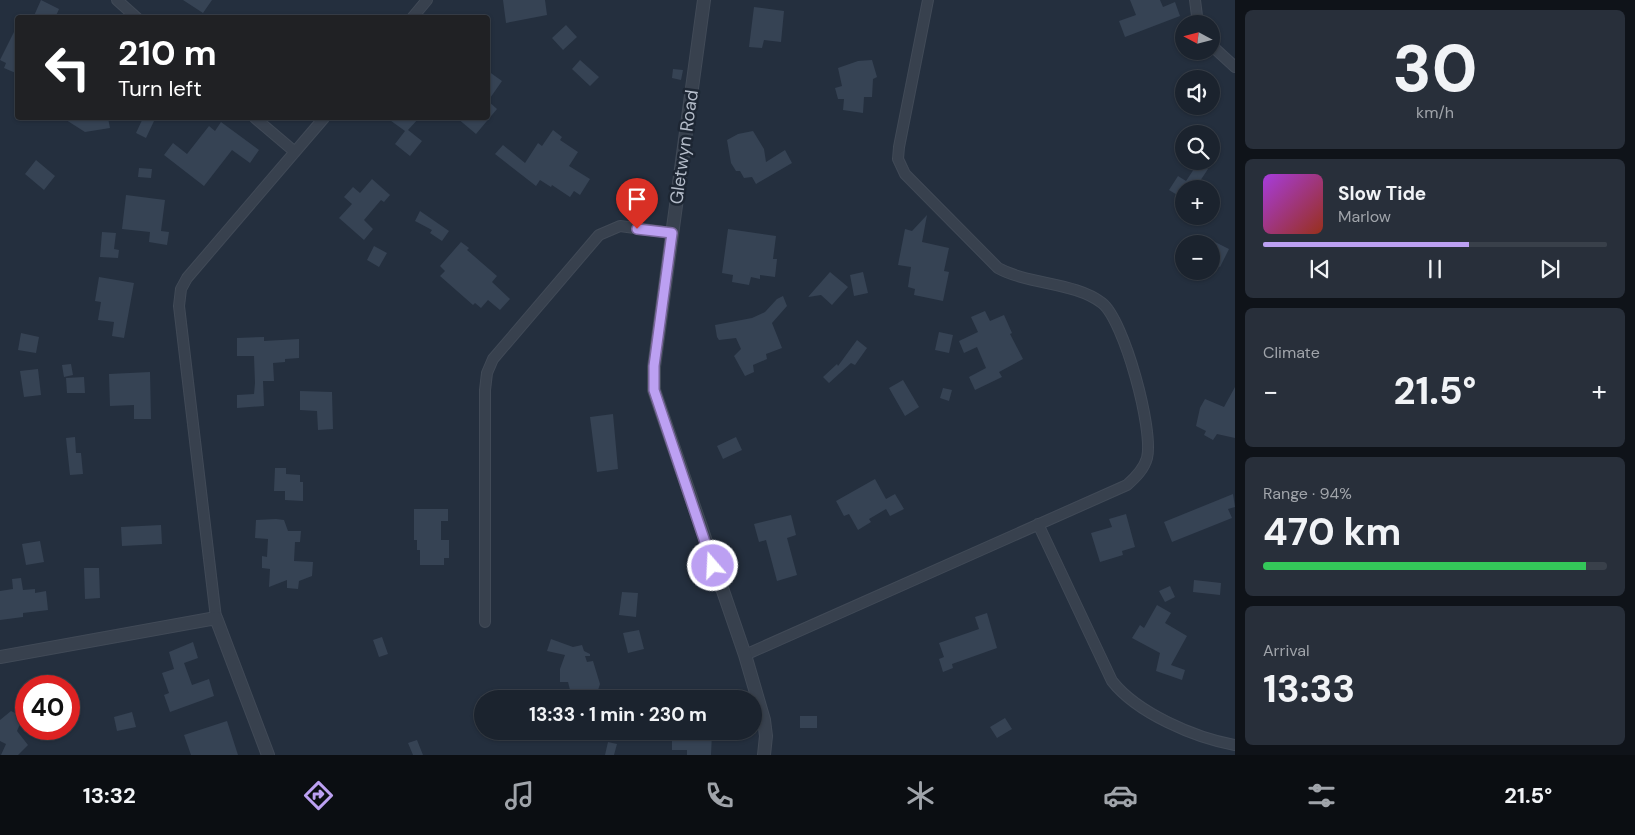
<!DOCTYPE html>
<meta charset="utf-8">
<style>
body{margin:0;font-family:"DM Sans",sans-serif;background:#282f3a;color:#f1f3f6;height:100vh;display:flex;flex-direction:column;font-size:19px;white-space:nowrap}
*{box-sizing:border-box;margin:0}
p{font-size:16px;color:#a0a4aa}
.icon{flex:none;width:28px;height:28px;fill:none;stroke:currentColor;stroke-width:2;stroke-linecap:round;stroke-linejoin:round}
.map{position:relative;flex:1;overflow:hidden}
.sheet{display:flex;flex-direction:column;gap:10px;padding:10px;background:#0f1319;width:400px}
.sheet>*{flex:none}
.top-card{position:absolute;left:15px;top:15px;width:475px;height:105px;border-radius:5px;box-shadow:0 1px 4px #0004,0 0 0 1px #39404a;background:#202124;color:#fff;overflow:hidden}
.needle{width:32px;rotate:277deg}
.buttons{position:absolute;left:1175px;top:15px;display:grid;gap:10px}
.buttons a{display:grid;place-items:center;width:45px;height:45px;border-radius:50%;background:#1b232e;box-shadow:0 1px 4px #0004,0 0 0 1px #39404a;font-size:25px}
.speed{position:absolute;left:15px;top:675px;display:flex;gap:10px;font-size:25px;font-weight:700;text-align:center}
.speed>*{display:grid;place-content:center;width:65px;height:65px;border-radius:50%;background:#1b232e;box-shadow:0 1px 4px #0004,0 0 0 1px #39404a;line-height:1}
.speed .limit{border:8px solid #d22;background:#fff;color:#111}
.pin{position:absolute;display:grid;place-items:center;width:42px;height:42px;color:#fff;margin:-51px -21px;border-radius:50% 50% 50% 0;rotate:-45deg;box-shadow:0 0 5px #0007}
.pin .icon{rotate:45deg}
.me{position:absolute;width:55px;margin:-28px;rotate:341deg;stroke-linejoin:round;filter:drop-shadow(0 0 4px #0008)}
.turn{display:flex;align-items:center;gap:18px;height:105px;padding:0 20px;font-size:22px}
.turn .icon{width:65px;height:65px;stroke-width:2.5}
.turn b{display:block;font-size:35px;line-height:42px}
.big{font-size:38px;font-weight:700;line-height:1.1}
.sheet .widget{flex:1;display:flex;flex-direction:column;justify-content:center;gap:8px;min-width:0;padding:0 18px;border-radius:8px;background:#282f3a}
.sheet .dial{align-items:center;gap:0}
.dial b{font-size:65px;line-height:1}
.song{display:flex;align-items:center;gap:15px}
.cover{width:60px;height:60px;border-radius:8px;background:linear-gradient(135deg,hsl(280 70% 55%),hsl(10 70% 35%))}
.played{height:5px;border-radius:2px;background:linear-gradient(90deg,#bca0f2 60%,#39404a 60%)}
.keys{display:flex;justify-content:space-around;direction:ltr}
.heat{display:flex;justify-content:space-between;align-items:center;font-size:28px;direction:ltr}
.charge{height:8px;border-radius:4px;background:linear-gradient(90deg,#34c759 94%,#39404a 0)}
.trip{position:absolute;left:474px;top:690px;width:288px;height:50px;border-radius:25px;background:#1b232e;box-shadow:0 1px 4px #0004,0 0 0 1px #39404a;font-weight:700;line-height:50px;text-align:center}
.menu{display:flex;height:80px;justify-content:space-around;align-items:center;background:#0b0e12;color:#a0a4aa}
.menu .icon{width:35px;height:35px}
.menu .active{color:#bca0f2}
.menu b{font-size:22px;color:#f1f3f6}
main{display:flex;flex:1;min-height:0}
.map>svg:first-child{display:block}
</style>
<main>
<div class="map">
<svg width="1235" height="755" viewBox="0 0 1235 755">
<rect width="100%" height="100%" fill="#242f3e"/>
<path fill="#364354" d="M41,0L59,9L55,18H33Z
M183,0H212L203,13Z
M503,0H545L547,15L506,23Z
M1130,0H1160L1163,7L1175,2L1180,16L1125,37L1119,21L1136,15Z
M754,7L784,11L781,42L764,40L762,48L749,47Z
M18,24V74L4,68L6,63L0,60Z
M566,25L577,37L563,50L552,38Z
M580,60L599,77L590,86L572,69Z
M872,60L877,77L873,79L872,97H864L863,113L843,110L844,99H838L835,88L842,86L838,68L858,61Z
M673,69L683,70L681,80L672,78Z
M488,71L502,81L488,101L497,109L476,134L457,118H488Z
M63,118H108L110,128L85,132Z
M143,118L154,121L146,138L136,133Z
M387,118H419L408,130L422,141L410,156L395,144L405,131Z
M221,122L259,150L250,163L232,150L204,186L164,155L173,143L187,154L209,126L215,131Z
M553,130L562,137L560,140L578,152L569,166L590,179L580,195L574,191L570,197L552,185L551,187L540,180L536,186L495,154L503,145L525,163L538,143L542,146Z
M753,131L764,149L766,162L785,150L792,163L756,184L752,177L744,178L740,171H736L731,163L727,140L738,134Z
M36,160L55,176L44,190L25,174Z
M1198,163L1208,169L1196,187L1200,189H1184V199L1169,190L1178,176L1186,181Z
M139,168L152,169L151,178L138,177Z
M372,179L390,195L384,202L381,200L364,220L373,229L364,240L339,218L352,204L344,197L353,187L360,193Z
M126,195L165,200L161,231L169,232L167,245L149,242L150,232L122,229Z
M420,211L449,231L442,241L430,233L432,230L415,221Z
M927,215L922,242L949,248L944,271L949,272L943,301L914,295L915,289L908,287L911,267L898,265L905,229L912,231Z
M728,229L776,236L773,259H777L775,277L760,275V279L751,277L749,285L732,282L733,275L722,273Z
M102,232L116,233L114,249L119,250L118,258L100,257Z
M1211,240L1229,249L1220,267L1211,263Z
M461,242L469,248L467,250L497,276L492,282L510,299L500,310L488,300L481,308L475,303L473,305L440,276L445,271L440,266Z
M374,246L387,253L379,267L367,260Z
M830,272L848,287L832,305L821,295L808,297Z
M863,272L868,293L854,296L850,275Z
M99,277L134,283L124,338L112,336L114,322L98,320L101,302L95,301Z
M783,296L787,306L772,323L782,348L766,354L767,359L753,365L754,372L745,376L734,356L741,349L736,338L719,340L717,337L715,325L752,318L765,312L777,299Z
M985,311L990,321L1004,315L1012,333L1010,334L1023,359L999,372L1002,377L975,390L969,377L986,368L977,347L964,353L959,341L978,332L971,317Z
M939,332L953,335L949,353L935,350Z
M21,333L39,337L36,353L18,350Z
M264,337V341L299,339V358L285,359V362L273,363L274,381H263L264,406L237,408V395L254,394L255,383L254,356H237V338Z
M857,340L867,348L855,365L851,363L829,383L823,377L837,364L838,366Z
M71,364L73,375L64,377L62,365Z
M38,369L41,395L24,397L20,371Z
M150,372L151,419H134V405L110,406L109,374Z
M84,377L85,393H67L66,378Z
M903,380L919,407L905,416L889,388Z
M1235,387V438L1217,434L1213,440L1204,435L1206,431L1196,426L1200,408L1205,399L1224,407Z
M943,388L952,390L949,401L940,398Z
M300,391L332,392L333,429L318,430L317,411L300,410Z
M613,414L618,469L597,472L590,417Z
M75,437L76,453H81L83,474L70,475L66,438Z
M736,437L742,450L723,459L717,446Z
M275,468H286V474L300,475V482H303V501L285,500V491H274Z
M875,479L886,499L895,494L904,509L890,516L886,509L869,519L871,522L858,530L849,514L844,516L836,501Z
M1233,494L1235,507L1228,509L1232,518L1172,542L1164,522Z
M414,509H448V521H441V540H449V558H444V565H420V550H417V540H414Z
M1126,514L1135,547L1122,551L1123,555L1100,562L1091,533L1112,527L1109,519Z
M791,515L796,535L787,538L797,575L777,581L766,540L759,542L754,524Z
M276,519L284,520L288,531H301L300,542H295L294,561L313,562L312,576L299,581L298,589L287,588V580L269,587L270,569L262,568V556L267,557L268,539L255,538L256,520Z
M161,525L162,544L122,546L121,527Z
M40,541L44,562L26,565L22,544Z
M84,568H99L100,598L85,599Z
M21,578L23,590L35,589V593L46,591L48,610L23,613V617L0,620V591L13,589L12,579Z
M1194,580L1221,583L1220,595L1193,592Z
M1170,586L1175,597L1165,602L1159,591Z
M622,592L638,593L636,617L619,615Z
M1157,605L1171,613L1165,623L1187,636L1171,665L1185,670L1182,680L1156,671L1160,653L1132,638L1140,625L1144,628Z
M987,613L997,648L952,664L953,668L943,672L939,659L944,657L939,643L979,629L975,617Z
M639,630L644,649L628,653L623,633Z
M382,637L388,654L379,657L373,640Z
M551,639L573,647L582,645L584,651L590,654V656H585L587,662L593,661L600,684L598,690L601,699H577L575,691L570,690L568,682H560V669L565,655L547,651Z
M193,642L198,658L184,663L192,685L209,679L214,696L170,712L164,695L169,693L162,673L174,669L169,652Z
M11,711L23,717L17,731L28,745L18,755H1L6,744L0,741V720Z
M132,712L136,727L117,731L114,717Z
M800,716H817V728H800Z
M1005,718L1012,729L997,738L990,727Z
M227,721L238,755H191L184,735Z
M672,731L712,733L711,755H687V750H672Z
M417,740L423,755H413L408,743Z
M608,742L617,744L614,755H605Z"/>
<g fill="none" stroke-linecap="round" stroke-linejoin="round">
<g stroke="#414a57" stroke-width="12">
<path id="minor" d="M117,0L137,18
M1195,0L1198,24
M412,18L427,0
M1211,45L1235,67
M255,118L295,152
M1038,524L1112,681C1137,713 1195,738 1235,745
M216,618L179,306L181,289L187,278L324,118
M485,622V390L487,373L493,359L599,235L620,226L672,233
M745,655L1127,485C1136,477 1144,469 1147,458C1154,430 1124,320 1102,303C1075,282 1029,285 998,268L905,174L898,159L899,147L928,0"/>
</g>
<g stroke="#414a57" stroke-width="14">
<path id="tertiary" d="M704,0L654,367V390L745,655L764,720L766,736L764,755
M0,657L216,618L268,755"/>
</g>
<use href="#minor" stroke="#38414e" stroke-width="10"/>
<use href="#tertiary" stroke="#38414e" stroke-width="12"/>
</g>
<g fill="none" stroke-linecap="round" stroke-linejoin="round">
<g stroke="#7a689d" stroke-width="12">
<path id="route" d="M637,229L672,233L654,366V390L713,566"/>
</g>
<use href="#route" stroke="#bca0f2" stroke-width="9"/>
</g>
<g text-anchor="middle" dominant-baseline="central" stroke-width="5" stroke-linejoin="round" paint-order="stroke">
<g font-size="18" fill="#b4bcc9" stroke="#1d2633">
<text transform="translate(684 147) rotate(-82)">Gletwyn Road</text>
</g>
</g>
</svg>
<div class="buttons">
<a><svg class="needle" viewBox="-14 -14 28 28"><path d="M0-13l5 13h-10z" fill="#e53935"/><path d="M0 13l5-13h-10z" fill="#a0a4aa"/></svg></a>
<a><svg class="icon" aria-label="sound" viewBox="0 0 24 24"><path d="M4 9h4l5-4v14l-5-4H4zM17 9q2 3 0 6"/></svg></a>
<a><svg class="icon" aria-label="search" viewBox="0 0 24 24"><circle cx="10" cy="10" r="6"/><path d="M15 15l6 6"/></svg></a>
<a>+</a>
<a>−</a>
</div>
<div class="speed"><div class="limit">40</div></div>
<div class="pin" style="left:637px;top:229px;background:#d93025"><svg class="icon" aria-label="arrive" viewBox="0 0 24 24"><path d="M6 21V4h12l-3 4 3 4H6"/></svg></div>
<svg class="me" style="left:713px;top:566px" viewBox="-20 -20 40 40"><circle r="17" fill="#bca0f2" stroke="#fff" stroke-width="3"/><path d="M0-11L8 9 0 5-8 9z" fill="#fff"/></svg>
<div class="trip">13:33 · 1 min · 230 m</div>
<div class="top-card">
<div class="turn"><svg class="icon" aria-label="left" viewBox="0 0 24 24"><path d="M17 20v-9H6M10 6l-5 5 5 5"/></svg><div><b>210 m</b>Turn left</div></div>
</div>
</div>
<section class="sheet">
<div class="widget dial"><b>30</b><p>km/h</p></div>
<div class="widget">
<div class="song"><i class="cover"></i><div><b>Slow Tide</b><p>Marlow</p></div></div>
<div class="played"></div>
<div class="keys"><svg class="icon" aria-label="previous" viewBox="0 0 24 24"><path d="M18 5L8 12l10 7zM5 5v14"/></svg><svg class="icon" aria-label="pause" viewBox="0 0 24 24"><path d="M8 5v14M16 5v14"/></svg><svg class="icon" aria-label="next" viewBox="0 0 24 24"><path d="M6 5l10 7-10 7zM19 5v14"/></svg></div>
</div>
<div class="widget"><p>Climate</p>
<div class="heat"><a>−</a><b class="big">21.5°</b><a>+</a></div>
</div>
<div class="widget"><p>Range · 94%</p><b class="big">470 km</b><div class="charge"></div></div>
<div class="widget"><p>Arrival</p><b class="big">13:33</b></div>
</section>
</main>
<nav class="menu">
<b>13:32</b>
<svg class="icon active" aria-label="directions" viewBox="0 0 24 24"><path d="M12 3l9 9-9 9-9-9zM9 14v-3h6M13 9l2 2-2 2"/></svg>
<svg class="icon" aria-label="music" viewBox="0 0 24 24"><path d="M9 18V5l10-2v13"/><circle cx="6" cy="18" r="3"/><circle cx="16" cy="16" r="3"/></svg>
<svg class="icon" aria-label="phone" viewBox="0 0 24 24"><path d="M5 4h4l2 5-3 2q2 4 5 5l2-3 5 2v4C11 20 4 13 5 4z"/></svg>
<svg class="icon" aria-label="climate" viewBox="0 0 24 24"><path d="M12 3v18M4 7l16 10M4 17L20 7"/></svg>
<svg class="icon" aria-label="car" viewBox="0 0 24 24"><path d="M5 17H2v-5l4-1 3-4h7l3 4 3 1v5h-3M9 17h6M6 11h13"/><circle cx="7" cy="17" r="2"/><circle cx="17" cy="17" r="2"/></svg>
<svg class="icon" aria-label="filters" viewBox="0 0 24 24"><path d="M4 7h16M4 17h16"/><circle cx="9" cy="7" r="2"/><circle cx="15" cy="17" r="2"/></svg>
<b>21.5°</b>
</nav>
